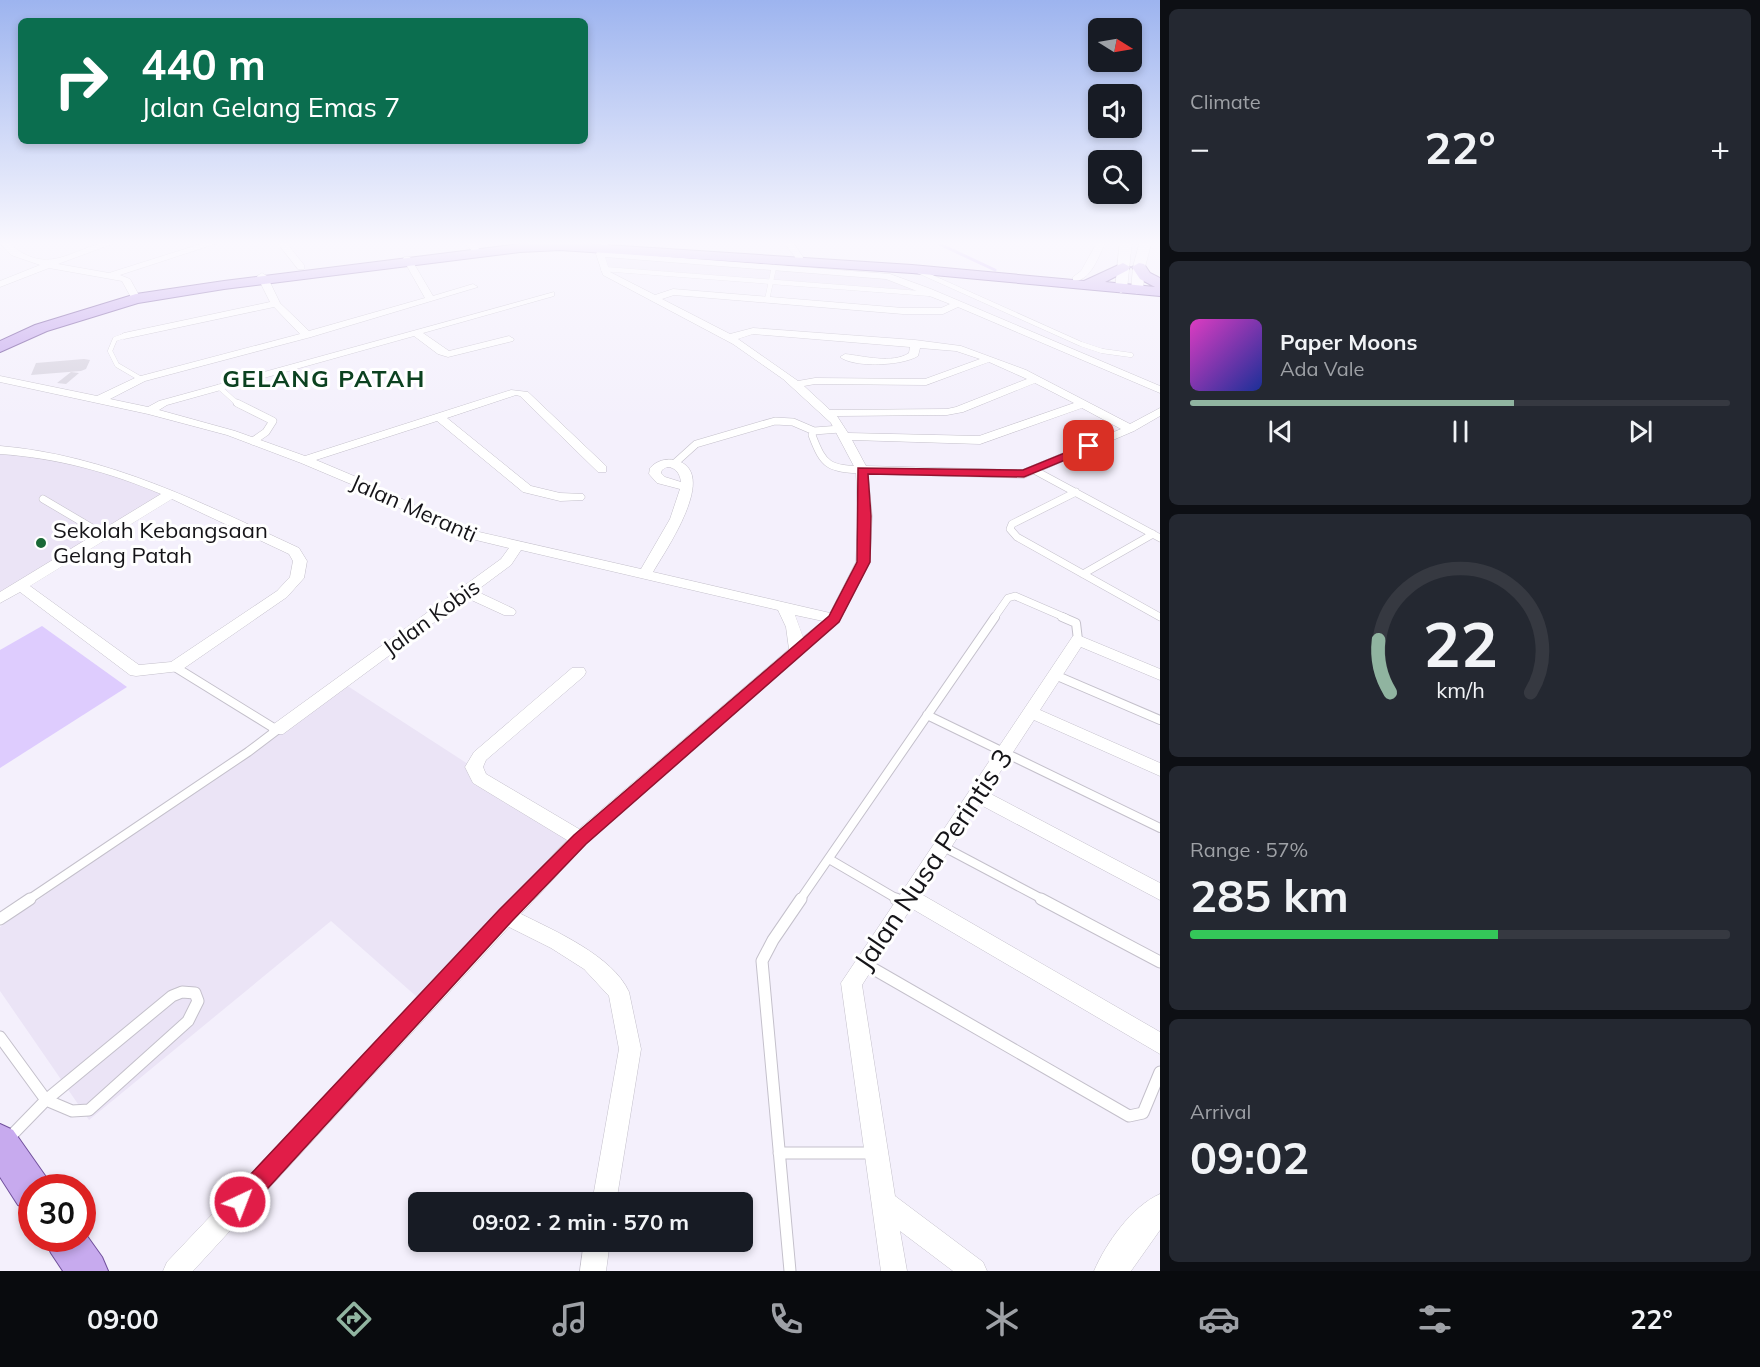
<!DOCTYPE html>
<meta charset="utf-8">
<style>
body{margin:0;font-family:Mulish,sans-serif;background:#242831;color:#f1f3f6;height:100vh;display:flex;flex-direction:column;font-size:22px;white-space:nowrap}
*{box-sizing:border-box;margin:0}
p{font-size:20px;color:#9ea1a6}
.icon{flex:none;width:33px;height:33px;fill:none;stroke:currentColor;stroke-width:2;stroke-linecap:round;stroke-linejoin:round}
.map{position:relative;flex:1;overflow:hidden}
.drawer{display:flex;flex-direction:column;gap:9px;padding:9px;background:#0d0f14;width:600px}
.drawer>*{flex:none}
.guide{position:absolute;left:18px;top:18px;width:570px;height:126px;border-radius:9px;box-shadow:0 3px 9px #0003;background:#0b6e4f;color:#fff;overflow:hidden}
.needle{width:39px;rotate:101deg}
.fabs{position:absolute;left:1088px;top:18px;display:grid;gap:12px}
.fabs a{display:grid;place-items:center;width:54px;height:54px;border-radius:9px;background:#171b24;box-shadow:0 3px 9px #0003;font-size:30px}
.speed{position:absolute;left:18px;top:1174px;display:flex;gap:12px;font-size:30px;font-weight:700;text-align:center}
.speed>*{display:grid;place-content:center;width:78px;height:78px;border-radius:50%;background:#171b24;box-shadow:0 3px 9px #0003;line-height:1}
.speed .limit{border:9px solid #d22;background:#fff;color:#111}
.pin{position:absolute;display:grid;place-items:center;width:51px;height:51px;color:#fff;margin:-26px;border-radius:12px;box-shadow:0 3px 9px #0006}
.me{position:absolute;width:66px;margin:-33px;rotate:43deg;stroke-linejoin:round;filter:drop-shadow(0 0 4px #0008)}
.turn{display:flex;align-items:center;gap:21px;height:126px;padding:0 24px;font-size:27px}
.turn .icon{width:78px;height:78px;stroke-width:2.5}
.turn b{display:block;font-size:42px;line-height:51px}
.big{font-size:45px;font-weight:700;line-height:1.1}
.drawer .tile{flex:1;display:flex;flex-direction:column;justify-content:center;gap:9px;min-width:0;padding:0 21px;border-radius:9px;background:#242831}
.drawer .dial{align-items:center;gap:0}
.dial svg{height:156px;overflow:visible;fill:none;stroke:#363941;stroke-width:7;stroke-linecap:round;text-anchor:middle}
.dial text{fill:#f1f3f6;stroke:none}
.song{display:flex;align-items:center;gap:18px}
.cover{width:72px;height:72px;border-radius:9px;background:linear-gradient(135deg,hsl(310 70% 55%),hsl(230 70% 35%))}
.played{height:6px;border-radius:3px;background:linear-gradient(90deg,#90b4a0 60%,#363941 60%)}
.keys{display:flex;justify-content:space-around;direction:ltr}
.heat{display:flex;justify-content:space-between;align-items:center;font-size:33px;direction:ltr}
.charge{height:9px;border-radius:4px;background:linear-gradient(90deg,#34c759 57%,#363941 0)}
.trip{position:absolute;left:408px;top:1192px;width:345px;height:60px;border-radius:9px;background:#171b24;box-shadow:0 3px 9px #0003;font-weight:700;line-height:60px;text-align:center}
.dock{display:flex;height:96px;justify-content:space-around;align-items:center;background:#090b0e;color:#9ea1a6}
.dock .icon{width:42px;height:42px}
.dock .active{color:#90b4a0}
.dock b{font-size:27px;color:#f1f3f6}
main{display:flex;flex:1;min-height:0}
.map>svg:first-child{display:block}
</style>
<main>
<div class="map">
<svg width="1160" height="1271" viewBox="0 0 1160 1271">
<rect width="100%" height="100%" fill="#f4f0fc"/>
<path fill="#ebe4f6" d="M600,254L887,276L928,291L603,269Z
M0,453H33L131,480L165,495L0,592Z
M343,683L579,836L417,997L331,921L89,1120L0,991V927Z"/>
<path fill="#deccfe" d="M42,626L127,687L0,768V650Z"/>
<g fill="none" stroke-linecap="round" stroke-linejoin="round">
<path stroke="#ceb3fa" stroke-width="3" d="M933,241L995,270"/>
</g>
<path fill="#d9d5e1" d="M84,359L90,360L86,369L81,371L31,375L36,363Z
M71,372L79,373L66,384L57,383Z"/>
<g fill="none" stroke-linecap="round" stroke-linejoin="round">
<g stroke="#c4c0cb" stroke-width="5">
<path id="service-far3" d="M603,269L931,294
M916,270L1081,344L1102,351L1131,355
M767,300L774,267
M124,336L115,339L110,351L117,365L141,379
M219,387L239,405"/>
</g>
<g stroke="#c4c0cb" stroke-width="8">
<path id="service-far2" d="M237,403L273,421L266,432L253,441
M840,429L814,431L812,435C824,467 829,468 862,470
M675,463L696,444L775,421L793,422L814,431
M1034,470L1160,538
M1076,492L1012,524L1010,529L1017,537L1160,617
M43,499L104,535
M1083,574L1153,534
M994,618L1008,598L1015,596L1066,618"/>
</g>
<g stroke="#c4c0cb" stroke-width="10">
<path id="service-far1" d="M1062,617L1076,623L1078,640
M1055,675L1160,720
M927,715L1160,828
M942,846L1044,900
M829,859L899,900
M28,900L248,752L277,730L175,667
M800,900L995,617"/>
</g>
<g stroke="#c4c0cb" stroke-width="13">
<path id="service" d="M896,899L903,903
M1041,899L1160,962
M0,919L30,899
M865,964L1129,1116L1143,1113L1160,1072
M182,992L195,993L198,1001L188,1021L89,1110L72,1111L46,1100L172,996Z
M0,1037L46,1100L9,1138
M779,1153H874
M790,1271L762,961L773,940L801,899"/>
</g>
<g stroke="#c4c0cb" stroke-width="1">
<path id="minor" d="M4,241H13L11,245C53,280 77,241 120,241L58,264L109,273L210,241H224L120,275L130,279L141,299L136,302L133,301L122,281L49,268L0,287V281L40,265L11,255L2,246Z
M276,241H285L304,265V269H298Z
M463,241H472L483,253L476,255Z
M783,241H792L803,257L802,263H796L795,257Z
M1098,241H1106C1099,255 1091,282 1073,281V277L1081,271Z
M601,242L608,244L605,252L890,274L931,289L1160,386V393L958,307L943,314H903L674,295L662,299L730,334L753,328L915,340L961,346L1026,370L1130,424L1160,408V416L1134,431L1024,478L868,474L872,516L870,562L839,622L586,844L521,914C555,931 613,956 629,992L641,1049L616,1203H592L619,1049L609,996L584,969L551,948L509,927L193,1271H163L167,1262L567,840L473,783L465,767L474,752L572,668H584L586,672L584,676L486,760L483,767L486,774L579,829L789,649L786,627L778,610L521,550L511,565L476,591L514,609L516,612L514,615H504L467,598L283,734H271L269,730L271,726L501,559L509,548L447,533L365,490L301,463L227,435L148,414L0,382V376L97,396L137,377L300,334L274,307L124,339L119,336L124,333L270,302L257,276L262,273L267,276L280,303L309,331L425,298L403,259L404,257H410L433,296L473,284L478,287L311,337L145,381L110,399L148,407L159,401L554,292V296L423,333L449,351L509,336L514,339L513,341L448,357L438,354L414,336L167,405L159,410L235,431L305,456L511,390L528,392L606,466V472H598L520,396L516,395L447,418L531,486L560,493L583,494L585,497L583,500L560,501L523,492L437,421L316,460L373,484L457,527L641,569L670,519L680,489L657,483L649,474L650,468C656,461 666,458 675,460C721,471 665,551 653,572L830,613L856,562L858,516L856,470L831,423L783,379L733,344L603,275L596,254ZM605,257L886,279L950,304L941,308H903L673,289L655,295L610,272ZM753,334L910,347L909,353C892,364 864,356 845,354L840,357C854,368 902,366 918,356L920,348L956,351L980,359L925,379L815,378L798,381L738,339ZM989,362L1027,379L956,407L947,409L830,410L804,386L815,384L926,385ZM1035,383L1074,403L979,436L848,433L837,416L947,415L963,412ZM1082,408L1121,429L1022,470L866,466L852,440L980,444ZM667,467C676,467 680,474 681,482L665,477L661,473L662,470ZM795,615L823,621L803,637Z
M0,446C108,455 202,503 299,548L307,561L304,578L287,597L180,671L136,676L130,675L20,592L0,603V592L161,494C109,472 57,458 0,454ZM172,499L289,554L293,561L290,577L277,591L171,662L139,665L30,586Z
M1078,635L1160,669V680L1081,647L1040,710L1160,763V776L1034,720L987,792L1160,883V900L979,804L921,894L1160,1032V1054L911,908L862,985L895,1196L983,1262L987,1271H953L900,1231L907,1271H881L841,983L1073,636Z
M584,1242H610L606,1271H580Z"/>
</g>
<g stroke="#c4c0cb" stroke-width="1">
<path id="tertiary" d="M1160,1194V1230L1131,1271H1094C1106,1243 1132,1206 1160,1194Z"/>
</g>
<g stroke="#c4c0cb" stroke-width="1">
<path id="secondary" d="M1120,241H1132L1127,289L1121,293L1115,289Z
M1140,241H1152L1145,267L1143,290L1137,294L1131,290L1133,267Z"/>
</g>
<g stroke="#71519c" stroke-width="2">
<path id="primary" d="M560,242L912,265L1084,281L1123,263L1130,267L1128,270L1105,282L1155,287L1140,279L1132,267L1139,263L1144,264L1150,273L1160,278V296L912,273L560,250L520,252L224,289L138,303L47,331L0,352V341L35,325L136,294L224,281L520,244Z
M0,1124L13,1130L46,1177L50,1188H32V1210L18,1205L0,1177Z
M82,1229L102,1257L108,1271H63L51,1253L45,1239H82Z"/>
</g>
<use href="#service-far3" stroke="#fff" stroke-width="4.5"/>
<use href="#service-far2" stroke="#fff" stroke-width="7"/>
<use href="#service-far1" stroke="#fff" stroke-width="8"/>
<use href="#service" stroke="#fff" stroke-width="11"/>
<use href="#minor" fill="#fff" fill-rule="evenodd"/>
<use href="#tertiary" fill="#fff" fill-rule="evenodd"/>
<use href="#secondary" fill="#fff" fill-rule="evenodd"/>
<use href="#primary" fill="#c7aaee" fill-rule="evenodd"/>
</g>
<linearGradient id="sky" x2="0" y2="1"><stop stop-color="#9db4ef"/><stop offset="0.58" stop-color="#faf8fe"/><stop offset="1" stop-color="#faf8fe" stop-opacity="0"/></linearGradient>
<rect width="1160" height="419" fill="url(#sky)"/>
<path fill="#e11d48" stroke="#92132f" stroke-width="1.5" d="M1089,443L1094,446L1092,449L1024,477L868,474L871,516L870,562L839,622L586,844L512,921L248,1210L240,1213L232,1210L229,1202L232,1194L499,910L574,835L829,616L857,562L858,468L1023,470Z"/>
<circle fill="#1a6837" stroke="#fff" stroke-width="2" cx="41" cy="543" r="6"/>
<g text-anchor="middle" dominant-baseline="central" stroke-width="6" stroke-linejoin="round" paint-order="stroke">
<g font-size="22" fill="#151418" stroke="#fff">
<text transform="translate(414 508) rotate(24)">Jalan Meranti</text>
<text transform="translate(431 617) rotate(-36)">Jalan Kobis</text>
</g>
<g font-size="22" fill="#151418" stroke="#fff" text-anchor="start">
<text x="53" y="530">Sekolah Kebangsaan<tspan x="53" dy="25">Gelang Patah</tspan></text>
</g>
<g font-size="24" font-weight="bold" letter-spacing="1.5" fill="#0c4220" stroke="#fff">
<text x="324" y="378">GELANG PATAH</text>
</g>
<g font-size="27" fill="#151418" stroke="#fff">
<text transform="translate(933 859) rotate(-56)">Jalan Nusa Perintis 3</text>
</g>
</g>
</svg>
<div class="fabs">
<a><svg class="needle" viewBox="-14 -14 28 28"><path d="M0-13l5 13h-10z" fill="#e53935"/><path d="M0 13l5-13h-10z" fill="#9ea1a6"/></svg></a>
<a><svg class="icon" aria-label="sound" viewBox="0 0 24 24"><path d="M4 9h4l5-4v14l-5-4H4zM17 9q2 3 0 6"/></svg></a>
<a><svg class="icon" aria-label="search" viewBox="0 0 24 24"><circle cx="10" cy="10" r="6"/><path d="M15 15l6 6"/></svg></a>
</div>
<div class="speed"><div class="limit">30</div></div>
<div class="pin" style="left:1089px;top:446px;background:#d93025"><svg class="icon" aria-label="arrive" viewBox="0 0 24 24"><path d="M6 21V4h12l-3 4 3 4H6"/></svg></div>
<svg class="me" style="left:240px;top:1202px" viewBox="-20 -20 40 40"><circle r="17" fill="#e11d48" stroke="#fff" stroke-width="3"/><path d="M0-11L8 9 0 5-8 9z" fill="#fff"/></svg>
<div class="trip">09:02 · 2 min · 570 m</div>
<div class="guide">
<div class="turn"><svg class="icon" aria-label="right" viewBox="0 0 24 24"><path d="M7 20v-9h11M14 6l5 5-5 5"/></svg><div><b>440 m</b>Jalan Gelang Emas 7</div></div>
</div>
</div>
<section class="drawer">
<div class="tile"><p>Climate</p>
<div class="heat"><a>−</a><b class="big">22°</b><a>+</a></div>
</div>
<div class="tile">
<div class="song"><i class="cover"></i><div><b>Paper Moons</b><p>Ada Vale</p></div></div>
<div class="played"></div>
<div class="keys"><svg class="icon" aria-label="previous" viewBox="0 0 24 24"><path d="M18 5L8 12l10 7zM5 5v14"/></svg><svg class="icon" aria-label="pause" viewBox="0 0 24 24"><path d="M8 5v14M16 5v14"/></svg><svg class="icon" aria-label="next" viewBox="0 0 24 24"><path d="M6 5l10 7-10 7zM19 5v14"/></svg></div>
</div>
<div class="tile dial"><svg viewBox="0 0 100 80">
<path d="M14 69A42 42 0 1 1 86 69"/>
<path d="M14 69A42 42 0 0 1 8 42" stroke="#90b4a0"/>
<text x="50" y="56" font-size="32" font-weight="700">22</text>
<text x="50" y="72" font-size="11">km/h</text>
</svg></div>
<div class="tile"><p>Range · 57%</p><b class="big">285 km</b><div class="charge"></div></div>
<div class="tile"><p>Arrival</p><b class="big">09:02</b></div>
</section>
</main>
<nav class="dock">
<b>09:00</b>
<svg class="icon active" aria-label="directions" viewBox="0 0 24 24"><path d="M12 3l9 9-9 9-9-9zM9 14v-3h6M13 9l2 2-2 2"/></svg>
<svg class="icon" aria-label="music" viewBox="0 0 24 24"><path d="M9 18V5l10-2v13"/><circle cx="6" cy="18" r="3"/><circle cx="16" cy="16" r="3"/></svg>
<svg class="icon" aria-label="phone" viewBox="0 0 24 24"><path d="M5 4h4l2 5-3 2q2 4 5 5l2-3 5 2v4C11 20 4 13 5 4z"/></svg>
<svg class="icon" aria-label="climate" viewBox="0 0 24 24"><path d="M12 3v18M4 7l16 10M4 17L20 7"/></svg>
<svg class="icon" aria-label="car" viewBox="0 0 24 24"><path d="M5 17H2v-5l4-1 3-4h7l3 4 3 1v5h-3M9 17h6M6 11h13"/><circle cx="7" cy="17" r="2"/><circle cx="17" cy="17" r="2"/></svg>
<svg class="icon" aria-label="filters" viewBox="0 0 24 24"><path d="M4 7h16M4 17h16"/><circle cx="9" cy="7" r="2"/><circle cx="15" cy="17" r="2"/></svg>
<b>22°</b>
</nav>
